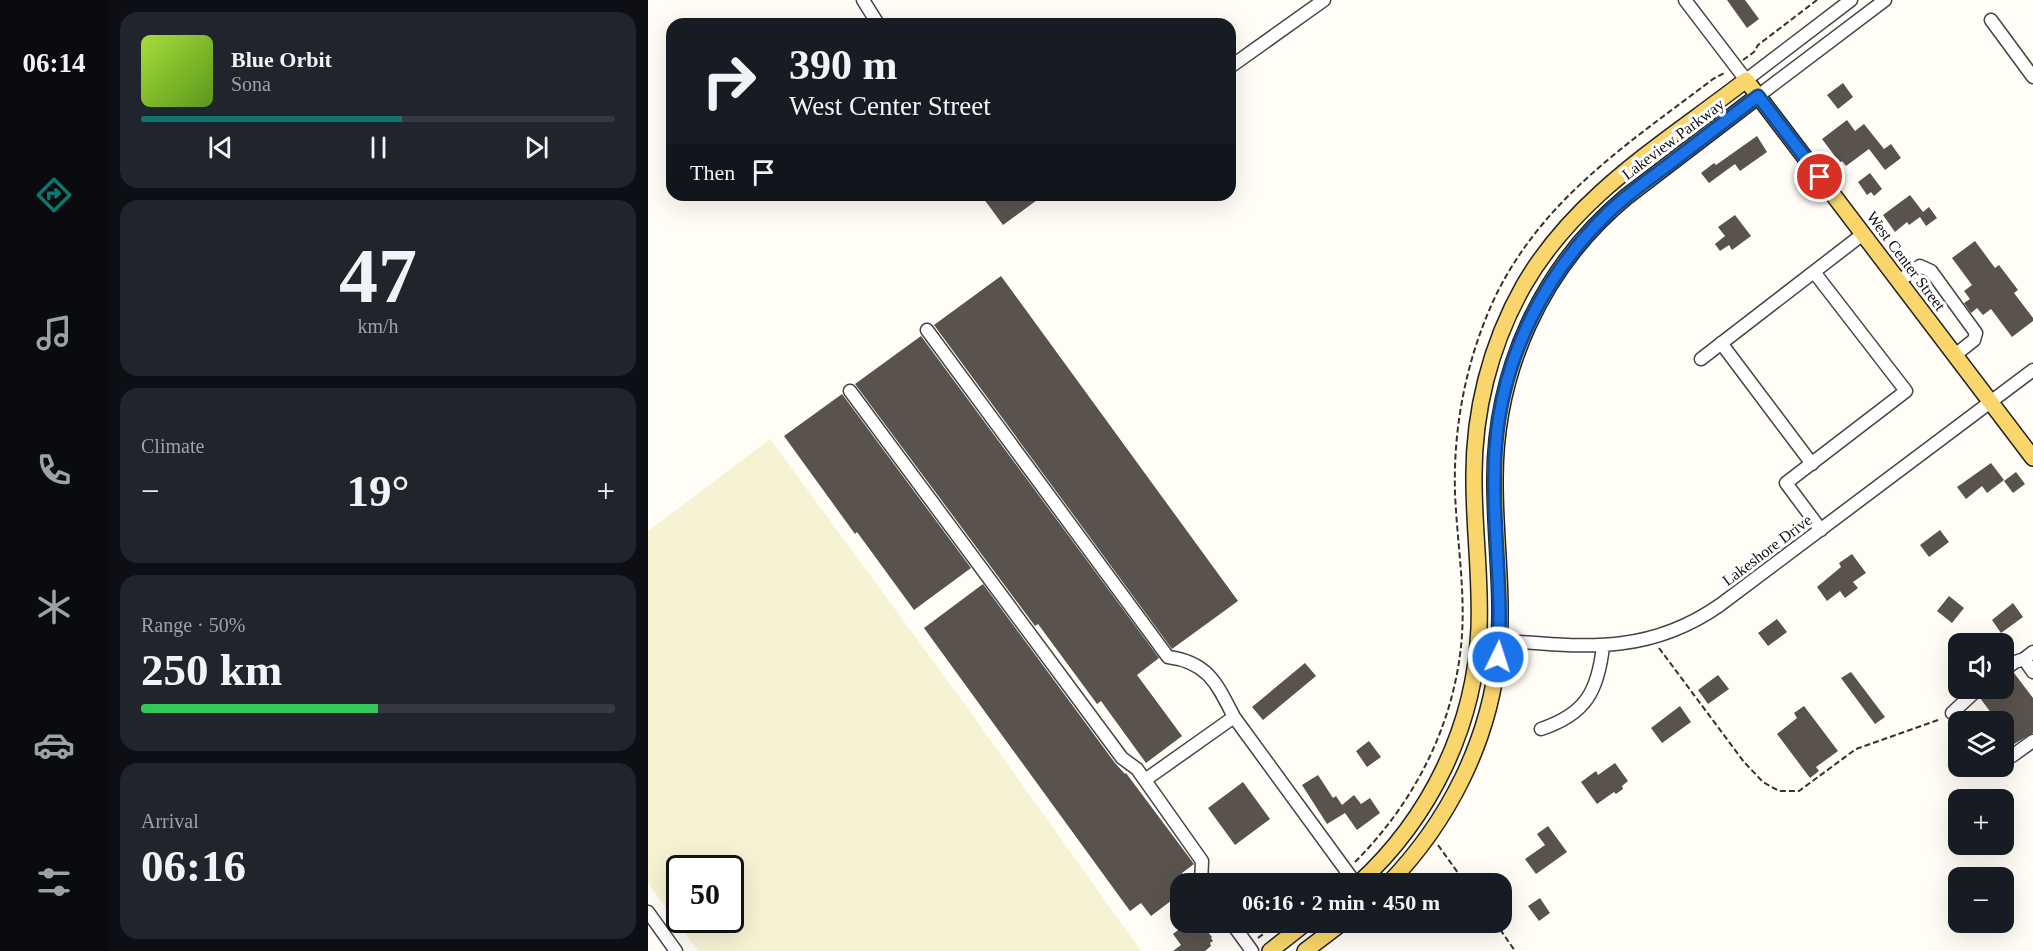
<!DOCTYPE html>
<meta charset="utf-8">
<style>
body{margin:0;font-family:"Times New Roman",serif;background:#20242c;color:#f1f3f6;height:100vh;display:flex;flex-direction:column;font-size:22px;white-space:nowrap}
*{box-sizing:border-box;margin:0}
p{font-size:20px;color:#9ea1a6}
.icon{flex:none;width:33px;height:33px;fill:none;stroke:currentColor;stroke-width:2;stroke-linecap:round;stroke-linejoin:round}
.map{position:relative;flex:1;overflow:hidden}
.sheet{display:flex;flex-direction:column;gap:12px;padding:12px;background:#0d0f14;width:540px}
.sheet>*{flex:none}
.hud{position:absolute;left:18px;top:18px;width:570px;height:183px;border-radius:18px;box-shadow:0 6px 24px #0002;background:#171b24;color:#f1f3f6;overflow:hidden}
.tools{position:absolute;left:1300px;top:633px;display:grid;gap:12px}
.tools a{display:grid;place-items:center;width:66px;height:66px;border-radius:12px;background:#171b24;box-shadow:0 6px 24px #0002;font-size:30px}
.speed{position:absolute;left:18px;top:855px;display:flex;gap:12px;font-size:30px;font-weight:700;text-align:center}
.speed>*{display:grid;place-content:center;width:78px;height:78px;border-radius:50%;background:#171b24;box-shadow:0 6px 24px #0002;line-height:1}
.speed .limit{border:3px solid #111;border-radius:9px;background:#fff;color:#111}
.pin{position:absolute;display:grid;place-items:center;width:51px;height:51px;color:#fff;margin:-26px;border:3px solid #fff;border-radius:50%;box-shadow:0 2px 6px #0007}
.me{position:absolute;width:66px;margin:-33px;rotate:4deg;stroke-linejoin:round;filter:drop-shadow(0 0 4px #0008)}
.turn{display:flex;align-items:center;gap:21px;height:126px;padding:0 24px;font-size:27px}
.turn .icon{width:78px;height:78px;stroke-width:2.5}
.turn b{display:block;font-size:42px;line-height:51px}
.then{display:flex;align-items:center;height:57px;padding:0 24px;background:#0003;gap:12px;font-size:22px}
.big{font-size:45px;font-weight:800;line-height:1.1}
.sheet .tile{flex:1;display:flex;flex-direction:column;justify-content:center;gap:9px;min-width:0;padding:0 21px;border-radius:18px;background:#20242c}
.sheet .dial{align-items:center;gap:0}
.dial b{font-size:78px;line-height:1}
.song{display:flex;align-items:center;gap:18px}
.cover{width:72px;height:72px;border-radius:9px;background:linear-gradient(135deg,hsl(80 70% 55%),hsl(90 70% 35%))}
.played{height:6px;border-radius:3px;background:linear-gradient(90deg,#0f766e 55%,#363941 55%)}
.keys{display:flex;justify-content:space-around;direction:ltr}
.heat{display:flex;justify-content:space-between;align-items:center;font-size:33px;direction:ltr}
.charge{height:9px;border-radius:4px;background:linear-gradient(90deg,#34c759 50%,#363941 0)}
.trip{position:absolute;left:522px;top:873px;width:342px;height:60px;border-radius:18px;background:#171b24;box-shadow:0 6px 24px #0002;font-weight:800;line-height:60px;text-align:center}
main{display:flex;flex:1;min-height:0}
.menu{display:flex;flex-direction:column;width:108px;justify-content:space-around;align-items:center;background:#090b0e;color:#9ea1a6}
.menu .icon{width:42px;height:42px}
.menu .current{color:#0f766e}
.menu b{font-size:27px;color:#f1f3f6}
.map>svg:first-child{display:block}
</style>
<main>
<nav class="menu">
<b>06:14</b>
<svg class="icon current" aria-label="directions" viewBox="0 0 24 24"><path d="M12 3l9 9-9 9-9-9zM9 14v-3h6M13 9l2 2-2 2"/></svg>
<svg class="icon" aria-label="music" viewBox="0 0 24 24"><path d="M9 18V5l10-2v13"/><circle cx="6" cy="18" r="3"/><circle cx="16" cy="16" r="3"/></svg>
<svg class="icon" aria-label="phone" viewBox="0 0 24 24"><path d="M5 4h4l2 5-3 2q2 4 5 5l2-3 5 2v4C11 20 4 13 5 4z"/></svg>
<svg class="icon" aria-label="climate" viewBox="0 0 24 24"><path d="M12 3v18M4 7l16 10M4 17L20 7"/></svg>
<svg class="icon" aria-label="car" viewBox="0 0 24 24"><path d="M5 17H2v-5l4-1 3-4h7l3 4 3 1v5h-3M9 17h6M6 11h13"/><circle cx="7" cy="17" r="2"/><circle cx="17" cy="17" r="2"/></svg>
<svg class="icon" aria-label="filters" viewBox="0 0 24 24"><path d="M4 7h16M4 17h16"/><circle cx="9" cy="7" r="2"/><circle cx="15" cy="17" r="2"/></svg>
</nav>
<section class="sheet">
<div class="tile">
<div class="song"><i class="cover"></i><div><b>Blue Orbit</b><p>Sona</p></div></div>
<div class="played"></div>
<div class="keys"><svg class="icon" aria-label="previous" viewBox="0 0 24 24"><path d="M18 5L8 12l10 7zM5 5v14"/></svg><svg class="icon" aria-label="pause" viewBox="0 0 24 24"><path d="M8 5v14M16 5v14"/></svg><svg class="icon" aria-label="next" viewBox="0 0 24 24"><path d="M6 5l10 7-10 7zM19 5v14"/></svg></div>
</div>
<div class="tile dial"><b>47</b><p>km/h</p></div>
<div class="tile"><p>Climate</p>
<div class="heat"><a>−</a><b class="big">19°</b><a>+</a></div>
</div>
<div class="tile"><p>Range · 50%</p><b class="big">250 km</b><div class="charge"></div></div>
<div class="tile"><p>Arrival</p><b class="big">06:16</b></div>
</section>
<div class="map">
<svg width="1385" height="951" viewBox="0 0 1385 951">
<rect width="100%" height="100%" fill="#fffdf5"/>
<path fill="#f6f3d4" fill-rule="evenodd" d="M122,439L313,699L493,951H50L0,883V531ZM32,868H82V920H32Z"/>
<path fill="#5a524d" d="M1079,0H1097L1111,19L1099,28Z
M1195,83L1205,97L1190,109L1179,95Z
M1199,120L1207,131L1216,124L1236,149L1243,144L1253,158L1237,170L1221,149L1198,166L1194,161L1192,163L1174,139Z
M1109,136L1119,152L1092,171L1087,164L1061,183L1053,173L1066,163L1068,165Z
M1222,173L1234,189L1226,196L1223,192L1219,195L1210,182Z
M333,195H396L355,225Z
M1262,195L1275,212L1281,207L1289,218L1278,226L1272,217L1261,225L1259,222L1247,232L1235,215Z
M1087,215L1103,236L1084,250L1081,245L1072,251L1067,244L1077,236L1070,227Z
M1327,241L1347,268L1351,265L1370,290L1366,293L1385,318V321L1364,337L1343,309L1335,315L1329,308L1323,313L1316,303L1322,299L1316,291L1324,285L1304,258Z
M353,276L590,601L524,649L286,325Z
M273,336L511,658L489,675L534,736L498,763L453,701L449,704L390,624L387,626L207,384Z
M194,394L323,568L266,610L209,532L207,534L136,436Z
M1343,463L1356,480L1339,493L1334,486L1318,499L1309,487Z
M1368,472L1377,484L1365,493L1356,481Z
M1292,530L1301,542L1281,557L1272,545Z
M1204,554L1218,573L1205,582L1210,588L1197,598L1192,591L1179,601L1169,587L1193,567L1191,563Z
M335,584L467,763L477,774L478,773L546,864L534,873L541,884H532V894L503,916L493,903L482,911L276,628Z
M1301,596L1316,608L1304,623L1289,611Z
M1365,603L1375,617L1353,633L1344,620Z
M1129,619L1139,632L1120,646L1110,633Z
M657,663L668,676L615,720L604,707Z
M1203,672L1237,717L1227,724L1193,678Z
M1366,673L1385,698V733L1366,744L1356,730V722H1350L1332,698L1342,688H1356V678Z
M1070,675L1081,689L1060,704L1050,690Z
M1032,706L1043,722L1014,743L1003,728Z
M1156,706L1190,751L1168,767L1171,771L1162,778L1129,734L1149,718L1146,713Z
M721,741L733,757L719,767L708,751Z
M967,763L980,781L974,786L975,789L968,794L966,792L949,804L933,782L948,771L950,775Z
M670,775L685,798L688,796L694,805L706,795L713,804L722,798L732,813L709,830L697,813L679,824L654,785Z
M595,782L622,819L587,845L560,808Z
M900,826L919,852L888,874L877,859L897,845L889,834Z
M892,898L902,913L891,921L880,906Z
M539,923L549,932L556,927L564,937L563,938L565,941L562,943L563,946L557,951H525L533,945L525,934Z"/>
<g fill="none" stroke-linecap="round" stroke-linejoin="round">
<g stroke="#444" stroke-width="15">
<path id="minor" d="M215,0L230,24
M1037,0L1098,80L1203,0
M1343,20L1385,77
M582,67L676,0
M1110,96L1237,0
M1166,272L1258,391L1138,483L1173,530
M1251,281L1272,266L1283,271L1328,333L1326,340L1307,355
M279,330L520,657C560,662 569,684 586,717L708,884
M1073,343L1164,464
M1053,359L1215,234
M202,391L474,758L489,769L554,861L553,884
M830,639C921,644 992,661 1072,605L1385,370
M1385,652L1376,659L1385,672
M1356,670L1367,662L1376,659
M1304,713L1331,688
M893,729C938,714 950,691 955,646
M1364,756L1385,741
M497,780L586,717
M0,912L28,951
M583,922L604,951"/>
</g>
<g stroke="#222" stroke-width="18">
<path id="major" d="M710,884C782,818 827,727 831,628C833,579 826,530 826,481C825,413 842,345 876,285C928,195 1018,142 1098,80L1385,458
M740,884C800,822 841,742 850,655C856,598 847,541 847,483C846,372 893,268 978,197L1110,96
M622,951L659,922
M657,951L695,922"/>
</g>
<path stroke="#333" stroke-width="2" stroke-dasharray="6 3" stroke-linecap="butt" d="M1095,60L1106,52L1110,45L1169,0
M1011,648L1096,762L1115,782L1131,791H1151L1208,749L1293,719
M790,845L818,884
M707,862C768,801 808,721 814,635C817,588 809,540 807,493C805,425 819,355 849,293C898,196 981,143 1065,79L1078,72
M682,884L689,878
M847,922L867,951
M610,938L631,922"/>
<use href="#minor" stroke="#fff" stroke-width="12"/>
<use href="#major" stroke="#f9d66b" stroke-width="15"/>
</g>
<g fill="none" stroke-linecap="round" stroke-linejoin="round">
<g stroke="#114b97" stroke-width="15">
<path id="route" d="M850,657C856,586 842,515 848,444C855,356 897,274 960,213C978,195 1000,180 1020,165C1050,142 1080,119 1110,96L1172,177"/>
</g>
<use href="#route" stroke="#1a73e8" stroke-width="10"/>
</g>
<g text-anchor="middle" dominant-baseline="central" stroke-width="6" stroke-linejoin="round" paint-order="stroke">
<g font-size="16" fill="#111" stroke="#fff">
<text transform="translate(1025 139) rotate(-37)">Lakeview Parkway</text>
<text transform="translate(1258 261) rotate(53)">West Center Street</text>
<text transform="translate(1119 550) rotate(-37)">Lakeshore Drive</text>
</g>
</g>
</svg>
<div class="tools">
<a><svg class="icon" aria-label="sound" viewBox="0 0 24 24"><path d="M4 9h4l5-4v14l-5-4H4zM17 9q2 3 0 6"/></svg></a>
<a><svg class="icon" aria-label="layers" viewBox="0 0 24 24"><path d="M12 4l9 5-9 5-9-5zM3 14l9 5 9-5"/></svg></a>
<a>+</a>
<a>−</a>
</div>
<div class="speed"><div class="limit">50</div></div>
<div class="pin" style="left:1172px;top:177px;background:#d93025"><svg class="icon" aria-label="arrive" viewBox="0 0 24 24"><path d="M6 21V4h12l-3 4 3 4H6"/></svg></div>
<svg class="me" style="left:850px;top:657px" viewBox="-20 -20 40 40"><circle r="17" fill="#1a73e8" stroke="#fff" stroke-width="3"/><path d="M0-11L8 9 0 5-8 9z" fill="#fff"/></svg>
<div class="trip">06:16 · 2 min · 450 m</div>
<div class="hud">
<div class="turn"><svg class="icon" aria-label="right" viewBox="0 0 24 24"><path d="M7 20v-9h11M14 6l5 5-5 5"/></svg><div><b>390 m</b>West Center Street</div></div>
<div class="then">Then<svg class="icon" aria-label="arrive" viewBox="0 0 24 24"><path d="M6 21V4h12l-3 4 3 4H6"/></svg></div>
</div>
</div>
</main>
